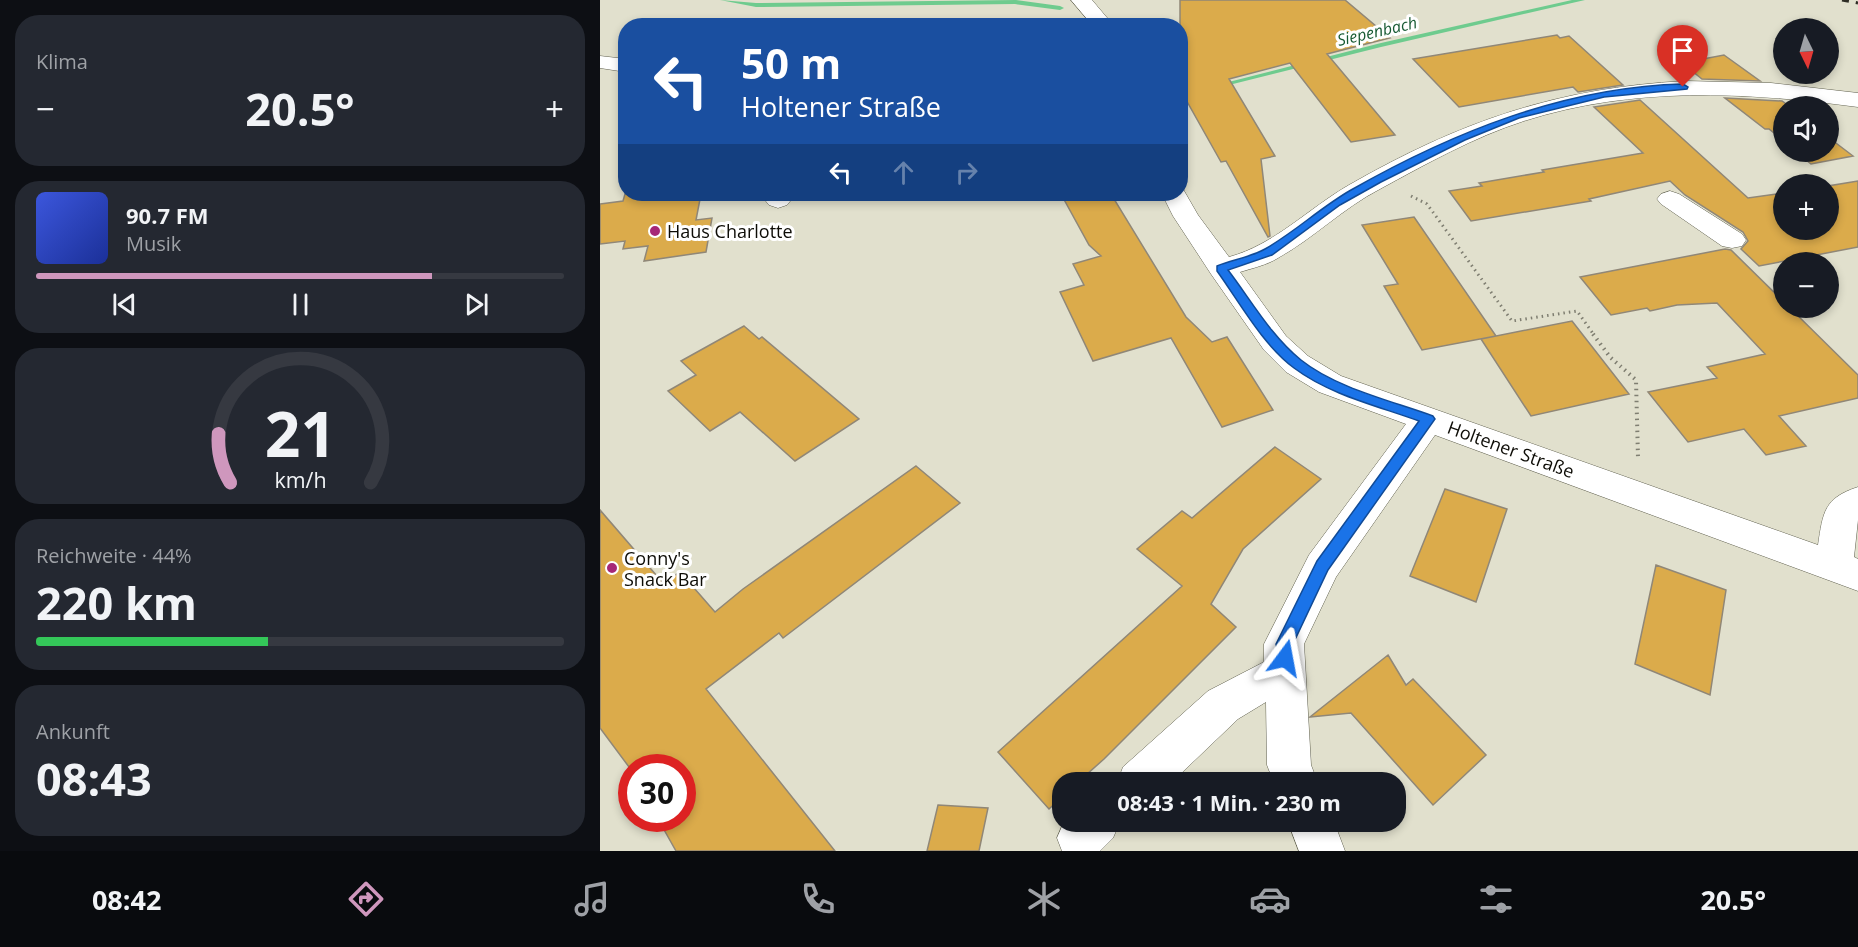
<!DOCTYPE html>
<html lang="de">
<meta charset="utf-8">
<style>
body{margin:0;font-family:"Open Sans",sans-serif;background:#242831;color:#f1f3f6;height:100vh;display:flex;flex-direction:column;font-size:22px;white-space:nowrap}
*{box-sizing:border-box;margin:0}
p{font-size:20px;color:#9ea1a6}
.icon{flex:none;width:33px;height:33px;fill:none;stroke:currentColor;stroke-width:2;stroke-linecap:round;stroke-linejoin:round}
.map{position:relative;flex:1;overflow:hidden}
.side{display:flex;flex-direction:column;gap:15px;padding:15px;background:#0d0f14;width:600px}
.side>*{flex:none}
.top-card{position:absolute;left:18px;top:18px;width:570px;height:183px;border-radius:24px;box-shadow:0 3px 9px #0003;background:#1a4fa0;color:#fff;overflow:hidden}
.needle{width:39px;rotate:175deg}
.controls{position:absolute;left:1173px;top:18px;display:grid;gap:12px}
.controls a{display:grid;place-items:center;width:66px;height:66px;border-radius:50%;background:#171b24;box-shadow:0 3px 9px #0003;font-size:30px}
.speed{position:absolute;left:18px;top:754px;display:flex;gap:12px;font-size:30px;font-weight:700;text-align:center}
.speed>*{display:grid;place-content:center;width:78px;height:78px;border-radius:50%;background:#171b24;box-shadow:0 3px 9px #0003;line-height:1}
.speed .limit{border:9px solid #d22;background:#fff;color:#111}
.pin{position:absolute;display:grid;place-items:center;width:51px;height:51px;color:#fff;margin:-62px -26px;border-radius:50% 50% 50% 0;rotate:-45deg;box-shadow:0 0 6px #0007}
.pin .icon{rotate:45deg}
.me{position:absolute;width:66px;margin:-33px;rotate:13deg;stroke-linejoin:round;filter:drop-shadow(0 0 4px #0008)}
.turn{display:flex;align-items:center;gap:21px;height:126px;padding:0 24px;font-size:27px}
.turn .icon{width:78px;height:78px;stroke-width:2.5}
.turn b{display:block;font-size:42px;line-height:51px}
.lanes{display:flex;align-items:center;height:57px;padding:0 24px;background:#0003;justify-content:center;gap:30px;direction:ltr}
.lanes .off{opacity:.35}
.big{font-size:45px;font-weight:700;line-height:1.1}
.side .tile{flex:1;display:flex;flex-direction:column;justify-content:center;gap:9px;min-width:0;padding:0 21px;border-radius:24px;background:#242831}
.side .dial{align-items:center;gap:0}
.dial svg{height:156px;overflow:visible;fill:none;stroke:#363941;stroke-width:7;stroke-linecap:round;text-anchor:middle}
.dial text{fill:#f1f3f6;stroke:none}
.song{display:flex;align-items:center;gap:18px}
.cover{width:72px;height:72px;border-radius:9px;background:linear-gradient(135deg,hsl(230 70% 55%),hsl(230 70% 35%))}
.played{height:6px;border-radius:3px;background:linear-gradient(90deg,#cf97bd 75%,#363941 75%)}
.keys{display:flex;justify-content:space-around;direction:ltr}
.heat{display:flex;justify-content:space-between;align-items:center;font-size:33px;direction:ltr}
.charge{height:9px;border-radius:4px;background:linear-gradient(90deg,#34c759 44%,#363941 0)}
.trip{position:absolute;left:452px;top:772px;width:354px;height:60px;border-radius:24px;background:#171b24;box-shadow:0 3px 9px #0003;font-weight:700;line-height:60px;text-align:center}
.tab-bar{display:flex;height:96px;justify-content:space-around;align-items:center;background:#090b0e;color:#9ea1a6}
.tab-bar .icon{width:42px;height:42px}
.tab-bar .on{color:#cf97bd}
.tab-bar b{font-size:27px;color:#f1f3f6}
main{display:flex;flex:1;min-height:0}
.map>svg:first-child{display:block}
</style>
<main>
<section class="side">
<div class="tile"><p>Klima</p>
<div class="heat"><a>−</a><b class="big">20.5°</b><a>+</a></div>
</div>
<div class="tile">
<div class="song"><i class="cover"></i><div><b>90.7 FM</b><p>Musik</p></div></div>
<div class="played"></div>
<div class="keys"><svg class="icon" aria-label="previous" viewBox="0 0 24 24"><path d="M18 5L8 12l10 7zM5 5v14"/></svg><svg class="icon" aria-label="pause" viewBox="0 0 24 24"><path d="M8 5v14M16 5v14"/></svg><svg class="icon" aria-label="next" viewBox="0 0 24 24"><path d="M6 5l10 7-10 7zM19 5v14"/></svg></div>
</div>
<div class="tile dial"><svg viewBox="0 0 100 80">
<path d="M14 69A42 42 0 1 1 86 69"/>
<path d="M14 69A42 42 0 0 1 8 44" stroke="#cf97bd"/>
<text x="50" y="56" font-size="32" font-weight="700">21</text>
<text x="50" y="72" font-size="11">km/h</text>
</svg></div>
<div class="tile"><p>Reichweite · 44%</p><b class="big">220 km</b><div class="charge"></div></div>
<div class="tile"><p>Ankunft</p><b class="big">08:43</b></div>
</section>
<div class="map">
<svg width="1258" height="851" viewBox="0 0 1258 851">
<rect width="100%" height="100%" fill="#e1e0cd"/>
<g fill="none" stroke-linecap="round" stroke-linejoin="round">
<path fill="#6ecb8e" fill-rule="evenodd" d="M120,0L156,3L416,0L460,6L464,8L460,10L415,4L156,7Z
M972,0H985L781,47L617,88L613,86L781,43Z"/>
</g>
<path fill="#dbab4b" stroke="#908777" stroke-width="1.5" d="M580,0H745L790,38L727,54L795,135L751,142L690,63L629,79L675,156L661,159L670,236L668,237L626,161L621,162L580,89Z
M957,35L960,38L969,36L1023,85L978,92L973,87L859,107L813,59Z
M1124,55L1160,81L1102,79L1082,63Z
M1125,98L1182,101L1189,106H1184V141L1169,129H1165Z
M1040,100L1148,198L1184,193V230H1228V186L1258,181V247L1159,266L1141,249L1148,241L1143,232L1085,195L1070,181L989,199L991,201L871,221L849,191L882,186L879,183L944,172L942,170L1043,153L994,107Z
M1228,137L1253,156L1211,164L1196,152H1228Z
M25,194H101L96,220L112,218L106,252L44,261L48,246L23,249L25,241L0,244V204L23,201Z
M461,194H511L586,317L612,342L627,337L673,410L622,427L571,338L493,361L460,292L484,285L473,264L501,256L489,245Z
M814,217L896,336L822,350L784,286L798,284L762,225Z
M1125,249L1131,250L1184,302V308H1190L1258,375V398L1179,416L1206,446L1166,455L1144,429L1088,442L1048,392L1117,378L1107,367L1165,354L1117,303L1077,305L1050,311L1047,308L1011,315L980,277Z
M972,321L1029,394L931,416L881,339Z
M144,326L159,339L162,337L259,419L195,461L140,412L110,431L68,391L96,375L81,361Z
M675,447L721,479L643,549L611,604L636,627L504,759L477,783H462V797L449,809L398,752L582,586L537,549L582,511L592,518Z
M316,466L360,503L183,638L179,633L106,689L235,851H76L58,819H82V768H32V771L0,728V510L63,583L80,572L115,612L143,589Z
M845,489L907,509L876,602L810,576Z
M1056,565L1126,590L1110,695L1035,664Z
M788,655L806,685L813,679L886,755L833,805L751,713L710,717Z
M338,805L388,808L379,851H327Z"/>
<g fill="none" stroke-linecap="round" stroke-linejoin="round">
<g stroke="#60604f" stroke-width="1">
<path id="minor" d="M471,0H492L514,26H493Z
M0,56L26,59V72L0,68Z
M1085,81L1171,83L1258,93V107C1146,92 1033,86 924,121C874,137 826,164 780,189C743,208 714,238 678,258C667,265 653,268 640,272L686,336L708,356L741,376L1218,545C1223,512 1224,498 1258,487V520L1254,557L1258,559V591L835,435L736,577L704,644L711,765L718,783H674L667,765L666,702L638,719L571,783H517L523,767L608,691L664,662V644L709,555L806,424L719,392L686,372L664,350L611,274L573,216L562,194H580V188L583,189L598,215L629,257C674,245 709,208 749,185C861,121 957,88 1085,81Z
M1070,191L1079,194L1142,234L1146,240L1142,246L1132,248L1122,246L1061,204L1057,199L1061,194Z
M166,194H190L191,200L187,205L178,208L169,205L165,200Z
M464,822H520L513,838L500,851H462L457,838Z
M688,822H734L745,851H699Z"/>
</g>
<path stroke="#7f7e71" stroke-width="3" stroke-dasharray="1.5 4" stroke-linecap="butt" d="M811,196L827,204L912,321L977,311L994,335"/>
<path stroke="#7f7e71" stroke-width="4" stroke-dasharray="1.5 4.5" stroke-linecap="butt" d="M993,334L1010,357L1036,380L1038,458"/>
<use href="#minor" fill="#fff" fill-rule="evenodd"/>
<path stroke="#2d2c24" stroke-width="3" stroke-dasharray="7 7" stroke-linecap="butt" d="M1242,0L1258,3"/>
</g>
<path fill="#1a73e8" stroke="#114b97" stroke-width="1.5" d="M1083,84L1088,87L1087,89L1004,97L919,118L865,140L781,182L740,205L672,255L628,270C651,300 671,336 701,360C736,388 792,401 833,416L835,419L728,570L693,644V658L691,664L685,666L679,664L676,644L717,561L819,421C778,406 730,395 694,368C662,344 640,303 617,271V266C632,260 651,257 665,249C695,232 721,207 751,190C853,132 965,87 1083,84Z"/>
<g fill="#a62777" stroke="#fff" stroke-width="2">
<circle cx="55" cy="231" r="6"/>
<circle cx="12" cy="568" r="6"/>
</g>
<g text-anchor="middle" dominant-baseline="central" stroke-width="6" stroke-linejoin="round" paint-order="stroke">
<g font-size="16" font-style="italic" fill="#175a33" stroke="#fff">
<text transform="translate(777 31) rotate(-13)">Siepenbach</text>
</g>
<g font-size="18" fill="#0d0c06" stroke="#fff" text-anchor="start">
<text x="67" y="231">Haus Charlotte</text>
<text x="24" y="558">Conny's<tspan x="24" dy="21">Snack Bar</tspan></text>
</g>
<g font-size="18" fill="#0d0c06" stroke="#fff">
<text transform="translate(911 449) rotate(20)">Holtener Straße</text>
</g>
</g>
</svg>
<div class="controls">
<a><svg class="needle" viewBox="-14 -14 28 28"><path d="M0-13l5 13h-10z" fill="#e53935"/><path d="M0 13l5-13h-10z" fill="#9ea1a6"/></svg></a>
<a><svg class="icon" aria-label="sound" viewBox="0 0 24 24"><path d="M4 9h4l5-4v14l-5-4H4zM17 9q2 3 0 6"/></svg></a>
<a>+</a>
<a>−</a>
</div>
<div class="speed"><div class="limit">30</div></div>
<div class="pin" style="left:1083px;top:87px;background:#d93025"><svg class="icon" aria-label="arrive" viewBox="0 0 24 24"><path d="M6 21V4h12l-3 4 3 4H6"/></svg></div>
<svg class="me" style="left:685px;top:658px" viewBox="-20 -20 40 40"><path d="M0-17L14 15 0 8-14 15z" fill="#1a73e8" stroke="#fff" stroke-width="4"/></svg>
<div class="trip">08:43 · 1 Min. · 230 m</div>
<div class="top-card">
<div class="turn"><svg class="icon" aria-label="left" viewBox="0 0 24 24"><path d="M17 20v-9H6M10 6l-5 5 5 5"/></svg><div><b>50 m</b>Holtener Straße</div></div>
<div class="lanes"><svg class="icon" aria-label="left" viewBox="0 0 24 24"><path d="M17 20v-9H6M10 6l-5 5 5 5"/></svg><svg class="icon off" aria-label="ahead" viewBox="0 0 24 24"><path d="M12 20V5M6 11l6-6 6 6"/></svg><svg class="icon off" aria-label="right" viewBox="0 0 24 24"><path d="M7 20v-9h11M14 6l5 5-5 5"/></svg></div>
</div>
</div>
</main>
<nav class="tab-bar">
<b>08:42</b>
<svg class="icon on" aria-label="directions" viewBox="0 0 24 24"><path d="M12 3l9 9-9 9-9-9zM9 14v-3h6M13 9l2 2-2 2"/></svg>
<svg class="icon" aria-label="music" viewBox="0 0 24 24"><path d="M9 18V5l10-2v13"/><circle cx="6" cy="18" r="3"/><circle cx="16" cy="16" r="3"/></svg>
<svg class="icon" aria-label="phone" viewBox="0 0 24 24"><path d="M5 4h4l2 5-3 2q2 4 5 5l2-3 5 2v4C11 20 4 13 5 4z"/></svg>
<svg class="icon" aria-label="climate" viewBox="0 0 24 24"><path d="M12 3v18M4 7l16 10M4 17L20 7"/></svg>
<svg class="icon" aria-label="car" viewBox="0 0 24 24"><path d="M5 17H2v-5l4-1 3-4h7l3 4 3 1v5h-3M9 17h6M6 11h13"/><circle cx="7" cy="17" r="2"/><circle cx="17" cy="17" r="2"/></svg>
<svg class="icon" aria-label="filters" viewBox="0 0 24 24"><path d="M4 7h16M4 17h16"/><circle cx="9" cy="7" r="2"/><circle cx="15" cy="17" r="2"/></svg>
<b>20.5°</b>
</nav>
